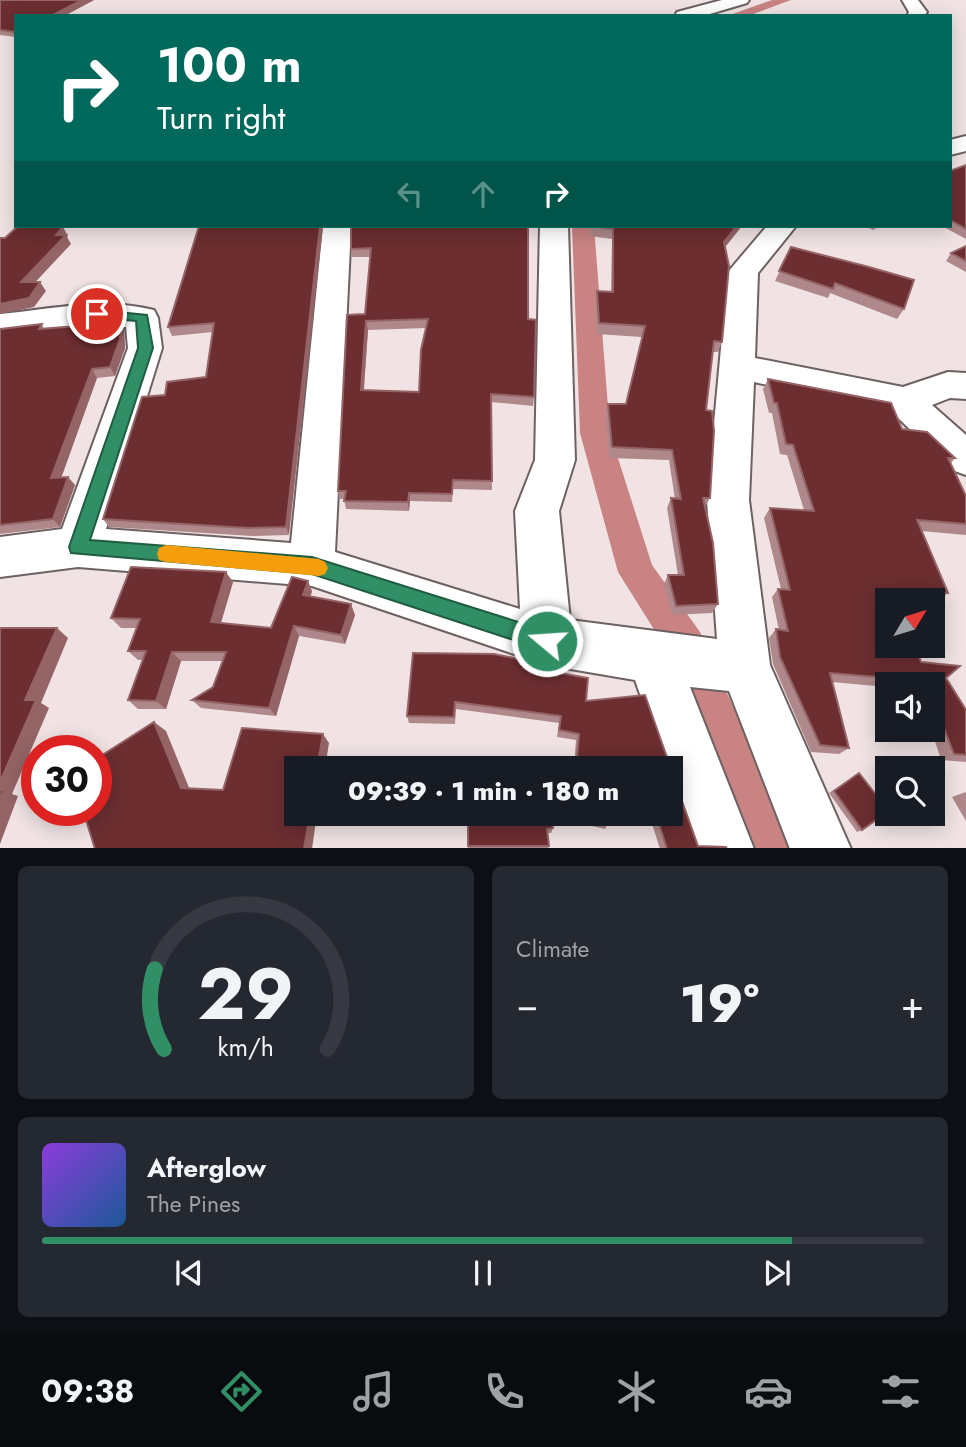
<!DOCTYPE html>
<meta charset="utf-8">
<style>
body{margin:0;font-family:Jost,sans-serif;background:#242831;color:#f1f3f6;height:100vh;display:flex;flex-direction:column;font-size:26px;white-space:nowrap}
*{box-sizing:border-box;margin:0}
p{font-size:23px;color:#9ea1a6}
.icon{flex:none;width:38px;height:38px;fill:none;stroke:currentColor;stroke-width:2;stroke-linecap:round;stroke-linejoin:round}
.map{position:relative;height:848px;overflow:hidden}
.sheet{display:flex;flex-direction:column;gap:18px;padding:18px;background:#0d0f14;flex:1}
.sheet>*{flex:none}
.guide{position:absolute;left:14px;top:14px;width:938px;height:214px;border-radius:0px;box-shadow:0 4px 18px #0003;background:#00695c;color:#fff;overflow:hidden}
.needle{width:46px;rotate:52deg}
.fabs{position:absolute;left:875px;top:588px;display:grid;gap:14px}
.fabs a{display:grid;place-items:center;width:70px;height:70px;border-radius:0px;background:#171b24;box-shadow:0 4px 18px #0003;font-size:35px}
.speed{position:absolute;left:21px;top:735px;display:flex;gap:14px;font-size:35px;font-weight:700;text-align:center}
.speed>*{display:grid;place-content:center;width:91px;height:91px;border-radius:50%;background:#171b24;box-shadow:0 4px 18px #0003;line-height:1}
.speed .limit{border:10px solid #d22;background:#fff;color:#111}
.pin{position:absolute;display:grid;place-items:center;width:60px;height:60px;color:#fff;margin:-30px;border:4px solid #fff;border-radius:50%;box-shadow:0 2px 7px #0007}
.me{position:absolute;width:77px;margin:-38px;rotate:288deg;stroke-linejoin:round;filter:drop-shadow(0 0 5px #0008)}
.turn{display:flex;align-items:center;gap:24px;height:147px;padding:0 28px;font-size:32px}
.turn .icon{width:91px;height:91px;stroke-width:2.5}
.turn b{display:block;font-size:49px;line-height:60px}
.lanes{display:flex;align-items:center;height:66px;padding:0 28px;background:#0003;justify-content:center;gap:35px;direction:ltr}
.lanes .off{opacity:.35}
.big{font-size:52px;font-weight:800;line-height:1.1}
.sheet .widget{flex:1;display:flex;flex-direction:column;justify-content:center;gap:10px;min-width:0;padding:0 24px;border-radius:10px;background:#242831}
.sheet .dial{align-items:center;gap:0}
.dial svg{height:182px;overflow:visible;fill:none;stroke:#363941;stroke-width:7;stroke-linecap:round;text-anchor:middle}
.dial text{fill:#f1f3f6;stroke:none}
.song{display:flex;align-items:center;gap:21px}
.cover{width:84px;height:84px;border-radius:10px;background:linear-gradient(135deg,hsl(270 70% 55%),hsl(210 70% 35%))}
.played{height:7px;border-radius:4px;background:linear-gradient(90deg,#318f66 85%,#363941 85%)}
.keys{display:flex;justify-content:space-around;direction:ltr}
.heat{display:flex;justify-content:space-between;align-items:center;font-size:38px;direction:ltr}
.sheet .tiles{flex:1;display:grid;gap:18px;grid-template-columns:1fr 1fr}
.widget:last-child{grid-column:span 2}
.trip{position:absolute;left:284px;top:756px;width:399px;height:70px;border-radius:0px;background:#171b24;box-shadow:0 4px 18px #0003;font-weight:800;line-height:70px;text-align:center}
.menu{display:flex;height:112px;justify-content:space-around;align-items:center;background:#090b0e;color:#9ea1a6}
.menu .icon{width:49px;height:49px}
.menu .on{color:#318f66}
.menu b{font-size:32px;color:#f1f3f6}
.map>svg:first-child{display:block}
</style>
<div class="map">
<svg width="966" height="849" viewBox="0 0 966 849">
<rect width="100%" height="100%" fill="#f1e3e3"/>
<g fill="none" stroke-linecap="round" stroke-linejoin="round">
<path fill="#c98383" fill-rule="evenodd" d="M772,0H791L748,16H727Z
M572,226H594L610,433L652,565L700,632L796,849H749L672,658L618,572L580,433Z"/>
<g stroke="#6d6161" stroke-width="4">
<path id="minor" d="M722,0H749L747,3L703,16H675L677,12Z
M902,0H918L927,12L924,16H907L909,12Z
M966,136V151L950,155V140Z
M323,226H351L335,552L520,609L515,511L535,460L540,226H568L575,460L559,511L570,620L717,639L707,500L728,272L767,226H796L758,273L755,358L903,387L948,372L966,373V399L950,398L932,405L966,435V475L952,470L892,412L754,382L749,500L770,665L851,849H790L729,691L690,687L754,849H694L670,781V768H666L635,680L547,665L312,586L78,567L0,577V537L62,529L128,348L126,327L97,325L0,336V314C50,309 104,297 154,310L158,318L162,348L106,529L291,543Z"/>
</g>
<use href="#minor" fill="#fff" fill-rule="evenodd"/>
</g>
<path fill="#ae888a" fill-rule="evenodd" d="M0,0H94L64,16H16V37L0,35Z
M966,165V239L942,226H950V171Z
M199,226L289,535L252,536L109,527L103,519L165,395L206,377L213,332L172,336L168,327Z
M351,226L528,319L534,397L533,406L491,402L492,490L453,489L452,502L410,501L409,511L346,509L344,499H340L338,491L365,314L370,257H352L351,249ZM426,328L419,392L364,390L368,330Z
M591,226H742L725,247L722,342L718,352H713L706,410L710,498L705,507L718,604L712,613L672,615L664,584L668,575H678L667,508L671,498L675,499L669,460L609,458L606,414L608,404H626L642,337L597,334L595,302L597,291L611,292L612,239L590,236Z
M865,226H880L873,230Z
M966,246V272L946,261L951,253Z
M791,247L904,309L897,319L830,293L828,298L775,281Z
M42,324L44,329H124L125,348L115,376L97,378L61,477L75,485L60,527L0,534V329Z
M768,379L902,429L955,458L951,463L966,496V535L921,531L948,593L937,602H933V600L897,599L921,662L946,678L966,710V762L941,760L932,732L916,731V730H933V684H887V687L832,682L849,748L839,754L811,752L773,664L769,638L776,629L779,630L772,597L778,589H781L764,518L770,508L804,510L787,455L780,454L772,413H769L763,389Z
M233,582L221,623L271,628L312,591L310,597L355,615L345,644L299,636L276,716L201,708L192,700L213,687L223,661H181L166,709H138L128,700L143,660H138L128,651L137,628H121L111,618Z
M413,653L494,654L543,664V670L588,678L586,701L645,695L669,763L673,764V776L698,846L726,847L727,849H660L649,814L609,819L608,824L605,829L552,817L553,828L551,833H547L549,846L548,849H468V814H670V768H574L576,740L557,737L559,723L456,709L455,724L409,723L407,716Z
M859,773L862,830L857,832L829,793Z
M966,792V821L952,797Z"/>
<path fill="#946466" d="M82,0H94L64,16H51Z
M320,226H323L289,535L286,527Z
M737,226H742L721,252L724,242Z
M63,227L68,236L67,237L71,244L27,291L21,282L56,235Z
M40,282L46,291L34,307L0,314V304Z
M119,321L124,329L125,348L115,376L110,367Z
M366,321L368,330L363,398L361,390Z
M92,369L97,378L58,487L51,478Z
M68,477L75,485L60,527L53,519Z
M409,493L410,501L409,511L408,502Z
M226,572L233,582L218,632L211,622Z
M308,581L312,591L308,606L303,595Z
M351,604L355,615L345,644L341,635Z
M294,626L299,636L276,716L269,708Z
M57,628L68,638L41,703L49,708L12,794L18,796L0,844V782L25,700Z
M172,652L181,661L166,709L156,701Z
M154,722L166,731L192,795L181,788Z
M323,734L329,743L325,768H317Z
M310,814H317L312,849H304Z"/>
<path fill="#6c2e31" stroke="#946466" stroke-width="2" fill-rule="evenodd" d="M0,0H82L51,16H16V32L0,30Z
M966,165V229L950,220V171Z
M18,226L63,227L56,235H66L21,282H40L29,298L0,304V238H5Z
M199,226H320L286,527L248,528L103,519L142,397L165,395L167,382L206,377L214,323L168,327Z
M351,226H528V319L536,320L534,397L491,394L492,481L453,480L452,494L409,493L408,502L344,501L346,491H338L347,315L365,314L371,248L351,249ZM428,319L421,350L419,392L361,390L366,321Z
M591,226H737L724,242L729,266L722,342L714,341L706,410L712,411L714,431L710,498H703L713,543L718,604L676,606L668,575H684L671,498L681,499L672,450L612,447L608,404H626L645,326L599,323L597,291L613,292V229Z
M966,246V261L951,253Z
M791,247L869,267L914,280L904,309L835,283L833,289L779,271Z
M92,319L119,321L120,339L110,367L92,369L51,478L68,477L53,519L0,525V329L42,324L39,329L89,325Z
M768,379L891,403L902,429L927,432L955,458H948L966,496V524L917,520L948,593L894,589L898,600H887V646H915L921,662L960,666L946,678L966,710V755L954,754L943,726L933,725V684H913L912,680L830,673L849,748L820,745L780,657L776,629L788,631L778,589L790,590L770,508L814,511L793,445L786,444L777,403H774Z
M131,567L226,572L211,622L271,628L292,577L308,581L303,595L351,604L341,635L294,626L269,708L192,700L213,687L226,652H172L156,701L128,700L146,651H128L140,619L111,618Z
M0,628H57L25,700H36L0,782Z
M413,653L494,654L543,664V670L588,678L586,701L645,695L669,763L673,764V776L698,846L726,847L727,849H667L656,814H670V768H576L579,734L559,730L561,716L455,702L454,717L407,716Z
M154,722L181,788L223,790L242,728L323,734L317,768H296V814H310L304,849H95L83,810H96V759Z
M859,773L887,809V812L862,830L834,791Z
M0,790H4L0,799Z
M468,814H552L553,828L547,829L549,846H468Z
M562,814H614H609L608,824Z"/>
<path fill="#318f66" stroke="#205d42" stroke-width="2" d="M97,310L147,315L153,348L90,540L312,557L547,631L554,634L557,641L554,648L547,651L312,574L71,553L69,547L138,348L136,321L92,317L90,314Z"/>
<path fill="#f59e0b" d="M166,545L319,559L325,562L328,568L325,574L319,576L166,562L159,560L157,554L159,548Z"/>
</svg>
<div class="fabs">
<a><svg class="needle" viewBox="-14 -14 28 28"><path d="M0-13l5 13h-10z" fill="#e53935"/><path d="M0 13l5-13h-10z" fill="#9ea1a6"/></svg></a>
<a><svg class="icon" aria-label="sound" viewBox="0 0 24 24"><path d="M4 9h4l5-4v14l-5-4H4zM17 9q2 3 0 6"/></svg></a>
<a><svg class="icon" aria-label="search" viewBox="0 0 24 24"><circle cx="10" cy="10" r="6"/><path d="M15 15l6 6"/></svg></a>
</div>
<div class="speed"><div class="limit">30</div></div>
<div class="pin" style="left:97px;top:314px;background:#d93025"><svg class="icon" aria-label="arrive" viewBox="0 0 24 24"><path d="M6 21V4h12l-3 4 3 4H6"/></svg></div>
<svg class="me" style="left:547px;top:641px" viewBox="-20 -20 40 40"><circle r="17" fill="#318f66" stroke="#fff" stroke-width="3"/><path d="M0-11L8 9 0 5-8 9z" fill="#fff"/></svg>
<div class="trip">09:39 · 1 min · 180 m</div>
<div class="guide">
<div class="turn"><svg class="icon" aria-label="right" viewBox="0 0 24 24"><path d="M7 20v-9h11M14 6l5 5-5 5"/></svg><div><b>100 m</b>Turn right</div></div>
<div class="lanes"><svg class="icon off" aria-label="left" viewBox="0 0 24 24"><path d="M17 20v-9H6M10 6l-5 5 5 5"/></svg><svg class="icon off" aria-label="ahead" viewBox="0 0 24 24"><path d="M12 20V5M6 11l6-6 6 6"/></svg><svg class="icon" aria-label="right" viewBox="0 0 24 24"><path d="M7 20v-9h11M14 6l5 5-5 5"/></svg></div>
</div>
</div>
<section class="sheet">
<div class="tiles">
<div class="widget dial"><svg viewBox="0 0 100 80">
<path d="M14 69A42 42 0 1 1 86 69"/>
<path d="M14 69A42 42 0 0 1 10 34" stroke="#318f66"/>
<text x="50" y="56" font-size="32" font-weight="700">29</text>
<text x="50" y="72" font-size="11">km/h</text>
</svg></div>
<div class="widget"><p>Climate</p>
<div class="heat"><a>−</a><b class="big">19°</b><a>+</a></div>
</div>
<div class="widget">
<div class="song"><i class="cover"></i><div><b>Afterglow</b><p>The Pines</p></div></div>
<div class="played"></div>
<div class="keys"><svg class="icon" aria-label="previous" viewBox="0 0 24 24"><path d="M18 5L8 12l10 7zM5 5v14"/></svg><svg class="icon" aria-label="pause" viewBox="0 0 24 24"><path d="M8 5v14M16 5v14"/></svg><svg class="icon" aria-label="next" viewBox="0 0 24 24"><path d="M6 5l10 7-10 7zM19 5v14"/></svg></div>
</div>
</div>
</section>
<nav class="menu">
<b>09:38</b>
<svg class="icon on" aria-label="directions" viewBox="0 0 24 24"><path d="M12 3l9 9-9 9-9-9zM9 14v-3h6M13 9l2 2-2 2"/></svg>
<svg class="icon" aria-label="music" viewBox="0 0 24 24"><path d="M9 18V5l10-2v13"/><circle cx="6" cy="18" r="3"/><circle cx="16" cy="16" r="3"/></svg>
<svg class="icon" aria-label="phone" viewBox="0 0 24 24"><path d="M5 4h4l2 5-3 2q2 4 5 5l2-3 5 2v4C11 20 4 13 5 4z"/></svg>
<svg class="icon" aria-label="climate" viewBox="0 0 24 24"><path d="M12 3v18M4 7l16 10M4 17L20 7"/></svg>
<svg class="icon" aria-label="car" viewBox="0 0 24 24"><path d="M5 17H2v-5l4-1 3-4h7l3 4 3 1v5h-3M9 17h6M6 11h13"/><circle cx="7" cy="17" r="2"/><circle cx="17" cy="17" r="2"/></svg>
<svg class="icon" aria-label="filters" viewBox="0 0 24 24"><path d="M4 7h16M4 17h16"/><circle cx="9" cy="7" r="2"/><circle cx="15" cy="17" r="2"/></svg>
</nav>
